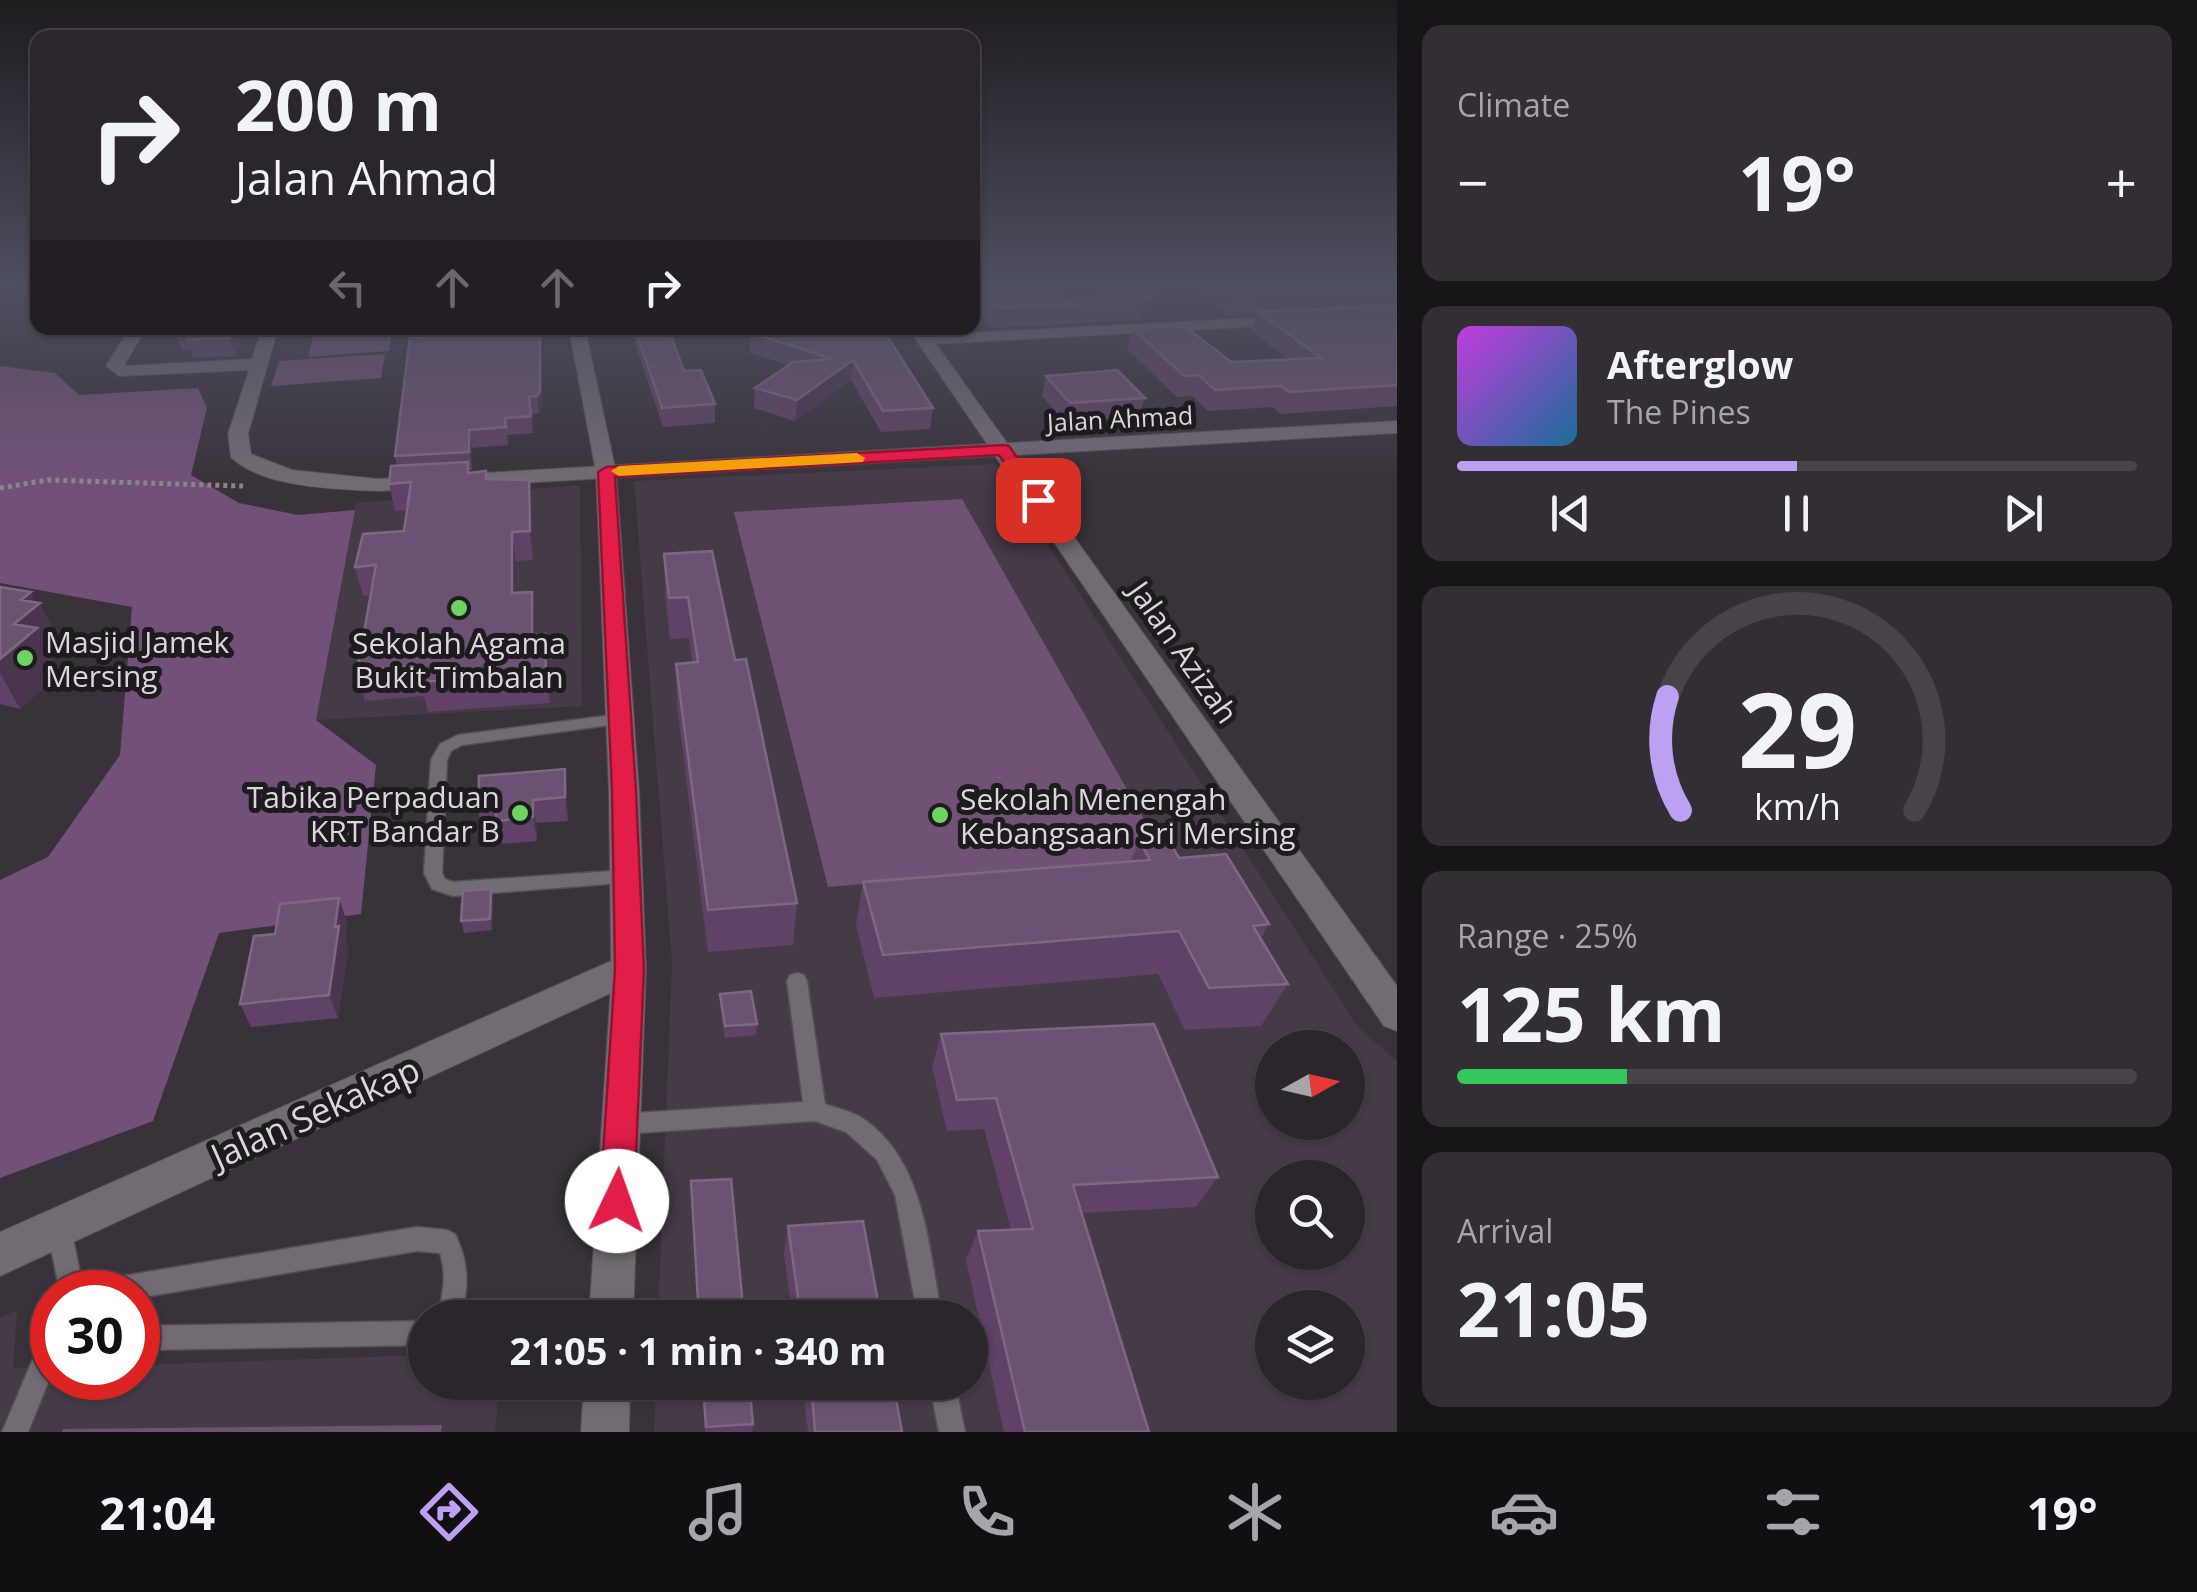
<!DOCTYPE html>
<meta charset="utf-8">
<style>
body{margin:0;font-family:"Open Sans",sans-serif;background:#332e34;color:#f1f3f6;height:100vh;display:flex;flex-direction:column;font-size:38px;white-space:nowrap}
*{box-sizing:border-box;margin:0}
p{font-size:32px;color:#a6a5a9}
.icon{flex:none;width:55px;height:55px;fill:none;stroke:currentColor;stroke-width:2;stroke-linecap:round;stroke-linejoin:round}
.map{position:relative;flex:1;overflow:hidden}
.sheet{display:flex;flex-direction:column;gap:25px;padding:25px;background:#181518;width:800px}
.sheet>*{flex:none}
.hud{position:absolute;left:30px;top:30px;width:950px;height:305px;border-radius:20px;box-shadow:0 2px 8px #0004,0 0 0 2px #474348;background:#2b262c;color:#f1f3f6;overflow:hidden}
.needle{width:65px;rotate:82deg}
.controls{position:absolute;left:1255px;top:1030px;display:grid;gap:20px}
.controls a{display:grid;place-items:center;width:110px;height:110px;border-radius:50%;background:#2b262c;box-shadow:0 2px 8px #0004,0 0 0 2px #474348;font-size:50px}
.speed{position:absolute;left:30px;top:1270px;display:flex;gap:20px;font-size:50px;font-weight:700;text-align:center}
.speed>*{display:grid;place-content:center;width:130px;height:130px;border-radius:50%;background:#2b262c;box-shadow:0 2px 8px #0004,0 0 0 2px #474348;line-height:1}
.speed .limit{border:15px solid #d22;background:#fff;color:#111}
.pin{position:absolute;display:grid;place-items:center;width:85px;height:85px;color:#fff;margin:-42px;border-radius:20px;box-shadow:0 5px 15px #0006}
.me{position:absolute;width:110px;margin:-55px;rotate:3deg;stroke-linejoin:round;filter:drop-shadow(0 0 8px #0008)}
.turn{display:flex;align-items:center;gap:35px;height:210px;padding:0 40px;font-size:45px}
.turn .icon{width:130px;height:130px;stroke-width:2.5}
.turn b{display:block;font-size:70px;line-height:85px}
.lanes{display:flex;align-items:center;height:95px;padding:0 40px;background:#0003;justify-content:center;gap:50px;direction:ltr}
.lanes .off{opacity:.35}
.big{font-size:75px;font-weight:700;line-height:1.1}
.sheet .card{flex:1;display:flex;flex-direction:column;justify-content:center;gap:15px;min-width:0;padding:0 35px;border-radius:20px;background:#332e34}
.sheet .dial{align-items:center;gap:0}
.dial svg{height:260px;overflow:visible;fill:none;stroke:#474348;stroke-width:7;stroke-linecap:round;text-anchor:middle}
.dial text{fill:#f1f3f6;stroke:none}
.song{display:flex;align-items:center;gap:30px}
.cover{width:120px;height:120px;border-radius:15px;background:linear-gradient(135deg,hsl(290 70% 55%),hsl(200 70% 35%))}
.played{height:10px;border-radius:5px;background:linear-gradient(90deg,#bca0f2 50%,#474348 50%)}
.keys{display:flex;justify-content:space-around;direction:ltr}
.heat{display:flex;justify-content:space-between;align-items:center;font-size:55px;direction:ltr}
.charge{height:15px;border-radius:8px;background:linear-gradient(90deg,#34c759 25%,#474348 0)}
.trip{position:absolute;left:408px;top:1300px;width:580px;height:100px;border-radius:50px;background:#2b262c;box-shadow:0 2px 8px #0004,0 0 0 2px #474348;font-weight:700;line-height:100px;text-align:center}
.tabs{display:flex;height:160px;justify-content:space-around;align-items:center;background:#110f12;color:#a6a5a9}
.tabs .icon{width:70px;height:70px}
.tabs .selected{color:#bca0f2}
.tabs b{font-size:45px;color:#f1f3f6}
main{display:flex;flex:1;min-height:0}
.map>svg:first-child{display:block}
</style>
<main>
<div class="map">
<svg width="1397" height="1432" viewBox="0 0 1397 1432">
<rect width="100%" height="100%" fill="#39323a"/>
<path fill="#453b47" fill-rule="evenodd" d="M996,464L1358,1027L1397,1061V1432H654L656,1383L970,1382V1318L658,1317L672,962L634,481ZM1272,1048H1348V1122H1272ZM1272,1178H1348V1252H1272ZM1272,1308H1348V1382H1272Z
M580,485L582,706L316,720L356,503Z
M17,1310L13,1368H52V1378H138V1365L425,1355V1382L500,1383L495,1432H0V1318Z"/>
<path fill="#705275" d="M392,332L389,351L308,357L313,337Z
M385,354L381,378L271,386L279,361Z
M962,499L1166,858L828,887L734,512Z
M442,1425L441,1432H62L63,1429Z"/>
<path fill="#725178" d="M0,366L55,373L79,395L198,388L207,408L191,475L239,503L298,515L355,510L316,720L376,765L361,914L219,933L153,1121L0,1178V880L48,857L120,755L132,607L0,583Z"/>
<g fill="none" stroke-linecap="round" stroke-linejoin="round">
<g stroke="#544f55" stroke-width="3">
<path id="service" d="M620,714L625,715L628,719L625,723L462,745L451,751L447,760L442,873L445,879L453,882L627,870L633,872L636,877L633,882L453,896L432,889L424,873L431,760L440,744L458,735Z
M797,973L804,975L807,981L825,1104C836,1108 851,1111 862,1118C925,1159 929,1250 942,1318H918L895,1195L877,1160L846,1132L815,1121L621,1134L613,1131L610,1124L613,1117L621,1114L803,1102L787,981L790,975Z
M59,1217L67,1221L71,1229L84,1292H60L47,1229L51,1221Z
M417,1227L447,1230L455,1234C469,1263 469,1286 461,1318H437C443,1295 447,1275 440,1253L417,1251L138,1298V1292H87L90,1283L99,1280Z
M425,1321V1345L138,1350V1326Z
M52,1332V1373L28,1432H2L43,1335Z
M929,1382H955L965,1432H939Z"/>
</g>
<g stroke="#544f55" stroke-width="2">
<path id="minor" d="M1291,316L1299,321L1297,324L936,344L1007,443L1397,421V433L1015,455L1397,986V1031L1384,1026L995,456L378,491C337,489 262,488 231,457L228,434L249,370L119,376L106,366L130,328H146L124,366L252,359L262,328H278L248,434L251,454L292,470L378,479L987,444L908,328H924L929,335Z
M629,954L641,959L646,969L633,1318H589L612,969L617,959Z
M584,1382H630L629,1432H581Z"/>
</g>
<g stroke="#544f55" stroke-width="2">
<path id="tertiary" d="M569,328H585L616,472L639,791L646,969L641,979L0,1276V1232L611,961L609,791L596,472Z"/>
</g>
<path stroke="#8a858b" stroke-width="5" stroke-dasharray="4 4" stroke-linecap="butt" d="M0,488L48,480L243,486"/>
<use href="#service" fill="#726b73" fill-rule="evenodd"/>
<use href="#minor" fill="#726b73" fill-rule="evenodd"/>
<use href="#tertiary" fill="#726b73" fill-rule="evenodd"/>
</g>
<path fill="#5f4265" d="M972,284L1110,287L1100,296H1103L1118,284H1397V406L1280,414L1273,407L1208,411L1192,396L1177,397L1127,349L1133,329L1231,362L1288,359L1251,331L1257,314L1229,315L1182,284L1139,320L992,328L972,305Z
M246,328L235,356L193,358L190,350H182L176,332Z
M630,328H668L684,371L715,404V423L663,427Z
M744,328H882L933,408L930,429L881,432L851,380L795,421L754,408L755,388L789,365L750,353V340Z
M542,335V408L539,413L531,414L533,433L507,435L508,445L472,448V470H469V472L486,471L487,479L532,507L533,560L516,561V593L532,592L536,635L548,664L550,703L428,712L424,696L365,701L357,671L370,595L363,596L355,567L404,531L407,510L395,511L389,484L397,466L395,456Z
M1046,376L1145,398L1139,418L1065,423L1042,396Z
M664,554L735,660L797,903L793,945L708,952L677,705L676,664L692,662L689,638L670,639L665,593Z
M0,587L63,648L52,657L60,673L20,709L0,704Z
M565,769L568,821L536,823L537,841L501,844L499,833L483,835L478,811Z
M1139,840L1179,858L1269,924L1261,938L1288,984L1261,1026L1185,1030L1158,974L874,998L856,925L863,882L1130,862Z
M494,900L492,930L464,933L461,921Z
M347,922L345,941L348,950L338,1018L251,1027L240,1004L275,934Z
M720,994L757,1024L756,1035L725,1038L720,1005Z
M941,1034L1218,1177L1196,1207L1082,1213L1149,1432H1004L966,1260L978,1231L1011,1230L984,1129L947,1131L932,1067Z
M691,1181L744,1318H698Z
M788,1226L881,1318H793L784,1255Z
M702,1382H749L753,1424L752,1432H705Z
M802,1382H893L902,1432H808Z"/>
<path fill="#4a354e" d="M1097,284H1111L1110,287L1091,303L1051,306L1054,294L1061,287Z
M1166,284H1182L1139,320L1145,301Z
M0,286L6,301L0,304Z
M233,328H246L235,356L229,338Z
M540,328L542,335V408L539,413L537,396Z
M853,360L851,380L795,421L797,400Z
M469,430L472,448V470L469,452Z
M529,480L532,507L533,560L530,531Z
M512,532L516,561V623L512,593Z
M31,592L37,605L40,603L63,648L52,657L60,673L20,709L0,673V659L14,624L21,600Z
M532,592L536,621V665L532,635Z
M545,634L548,664L550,703L546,673Z
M565,769L567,792L568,821L565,797Z
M533,800L536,823L537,841L533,817Z
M491,889L494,900L492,930L490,919Z
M339,898L347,922L345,941L348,950L338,1018L329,995Z"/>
<path fill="#6c5272" stroke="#7e6782" stroke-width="2.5" d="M973,284H1097L1061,287L1054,294L1062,300L1103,296L1118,284H1166L1145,301L996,308Z
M1216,284H1397V289L1236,296Z
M1397,305V385L1289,392L1281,386L1215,390L1199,375L1184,376L1133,329L1185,326L1231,362L1321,358L1258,312Z
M178,328H233L229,338L187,340L191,331L176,332Z
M423,328H540V391L537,396L529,397L531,416L505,418L506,427L469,430V452L395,456L410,337H422Z
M635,328H668L684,371L701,370L715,404L662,408Z
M760,328H882L933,408L883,411L853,360L797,400L755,388L793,362L833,359L751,333Z
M1117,370L1145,398L1070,403L1046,376Z
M468,462V473L486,471V479L529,480L530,531L512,532V593L532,592V635L545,634L546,673L421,682L422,665L357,671L376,565L355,567L363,534L404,531L411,482L389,484L391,466Z
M712,551L735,660L746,659L797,903L708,910L676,664L698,662L688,597L669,598L664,554Z
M0,587L31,592L21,600L40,603L14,624L37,628L0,659Z
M565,769V797L533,800V817L496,821V809L478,811L479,776Z
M1167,838L1179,858L1226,854L1269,924L1253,926L1288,984L1209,988L1179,931L883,955L863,882L1150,860L1139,840Z
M491,889L490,919L461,921L463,891Z
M339,898L335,927L339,926L329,995L240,1004L254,936L275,934L280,904Z
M751,991L757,1024L725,1026L720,994Z
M1154,1024L1218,1177L1073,1185L1149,1432H1025L978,1231L1033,1229L996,1098L957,1100L941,1034Z
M731,1179L744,1318H699L691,1181Z
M863,1221L881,1318H801L788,1226Z
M703,1382H749L753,1424L706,1427Z
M811,1382H893L902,1432H815Z"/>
<linearGradient id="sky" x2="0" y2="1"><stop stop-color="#1f1c20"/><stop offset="0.59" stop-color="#4e4f60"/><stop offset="1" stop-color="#4e4f60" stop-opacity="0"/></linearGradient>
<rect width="1397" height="484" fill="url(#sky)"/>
<path fill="#e11d48" stroke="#92132f" stroke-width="2.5" d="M1004,445L1009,446L1044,496V503H1032L999,455L615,477L636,791L644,969L634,1201L629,1213L617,1218L605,1213L600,1201L615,969L612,791L598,472L606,467Z"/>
<path fill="#f59e0b" d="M857,453L865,458L863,462L619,476L611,471L619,466Z"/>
<g fill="#6ed360" stroke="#1e1b1f" stroke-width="4">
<circle cx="459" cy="608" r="10"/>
<circle cx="25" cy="658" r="10"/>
<circle cx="520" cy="813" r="10"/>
<circle cx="940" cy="815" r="10"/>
</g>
<g text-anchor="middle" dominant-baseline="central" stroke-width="10" stroke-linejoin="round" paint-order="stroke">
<g font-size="25" fill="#dad6db" stroke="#1e1b1f">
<text transform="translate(1120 418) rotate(-3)">Jalan Ahmad</text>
</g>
<g font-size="30" fill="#dad6db" stroke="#1e1b1f" text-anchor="start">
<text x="45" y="641">Masjid Jamek<tspan x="45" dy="34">Mersing</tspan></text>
<text x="459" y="642" text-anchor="middle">Sekolah Agama<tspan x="459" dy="34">Bukit Timbalan</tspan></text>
<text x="500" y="796" text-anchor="end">Tabika Perpaduan<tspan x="500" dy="34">KRT Bandar B</tspan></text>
<text x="960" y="798">Sekolah Menengah<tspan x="960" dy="34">Kebangsaan Sri Mersing</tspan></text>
</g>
<g font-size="30" fill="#dad6db" stroke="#1e1b1f">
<text transform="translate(1184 652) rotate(55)">Jalan Azizah</text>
</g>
<g font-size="35" fill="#dad6db" stroke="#1e1b1f">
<text transform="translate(315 1112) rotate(-24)">Jalan Sekakap</text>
</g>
</g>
</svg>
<div class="controls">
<a><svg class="needle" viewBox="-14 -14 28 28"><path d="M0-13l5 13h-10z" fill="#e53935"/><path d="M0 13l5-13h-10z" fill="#a6a5a9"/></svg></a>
<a><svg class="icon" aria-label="search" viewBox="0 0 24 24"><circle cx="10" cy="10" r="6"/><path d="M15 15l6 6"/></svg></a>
<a><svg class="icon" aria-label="layers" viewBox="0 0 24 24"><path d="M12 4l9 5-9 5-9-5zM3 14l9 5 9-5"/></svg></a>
</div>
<div class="speed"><div class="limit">30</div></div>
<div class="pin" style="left:1038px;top:500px;background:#d93025"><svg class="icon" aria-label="arrive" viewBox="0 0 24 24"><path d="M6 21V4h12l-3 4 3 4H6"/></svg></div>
<svg class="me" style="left:617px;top:1201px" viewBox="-20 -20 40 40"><circle r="19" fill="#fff"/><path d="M0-13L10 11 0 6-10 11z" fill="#e11d48"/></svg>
<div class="trip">21:05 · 1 min · 340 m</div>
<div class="hud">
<div class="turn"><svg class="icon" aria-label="right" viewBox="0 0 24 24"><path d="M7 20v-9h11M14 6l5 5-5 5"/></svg><div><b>200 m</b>Jalan Ahmad</div></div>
<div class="lanes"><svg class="icon off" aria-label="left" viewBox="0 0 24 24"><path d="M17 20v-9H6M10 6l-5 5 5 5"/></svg><svg class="icon off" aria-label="ahead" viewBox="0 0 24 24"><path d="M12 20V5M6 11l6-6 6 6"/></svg><svg class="icon off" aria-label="ahead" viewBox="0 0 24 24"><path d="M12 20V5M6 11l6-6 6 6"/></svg><svg class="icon" aria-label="right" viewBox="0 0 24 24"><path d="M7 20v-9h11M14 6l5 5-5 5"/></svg></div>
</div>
</div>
<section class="sheet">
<div class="card"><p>Climate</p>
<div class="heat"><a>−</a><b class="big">19°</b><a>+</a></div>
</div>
<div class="card">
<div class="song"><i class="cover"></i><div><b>Afterglow</b><p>The Pines</p></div></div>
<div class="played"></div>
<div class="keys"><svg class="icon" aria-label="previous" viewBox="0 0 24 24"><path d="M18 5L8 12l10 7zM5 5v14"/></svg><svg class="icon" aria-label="pause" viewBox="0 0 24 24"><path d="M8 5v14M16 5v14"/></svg><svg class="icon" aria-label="next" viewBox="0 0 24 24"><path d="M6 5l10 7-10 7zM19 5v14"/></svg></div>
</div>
<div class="card dial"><svg viewBox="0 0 100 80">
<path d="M14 69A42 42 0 1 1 86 69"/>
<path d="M14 69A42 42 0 0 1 10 34" stroke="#bca0f2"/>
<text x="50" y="56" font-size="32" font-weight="700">29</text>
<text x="50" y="72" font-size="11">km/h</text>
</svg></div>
<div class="card"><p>Range · 25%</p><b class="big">125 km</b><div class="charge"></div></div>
<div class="card"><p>Arrival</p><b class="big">21:05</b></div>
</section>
</main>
<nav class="tabs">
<b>21:04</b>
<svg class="icon selected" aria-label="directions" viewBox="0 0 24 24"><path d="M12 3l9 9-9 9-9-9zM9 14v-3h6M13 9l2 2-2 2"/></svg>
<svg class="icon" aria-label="music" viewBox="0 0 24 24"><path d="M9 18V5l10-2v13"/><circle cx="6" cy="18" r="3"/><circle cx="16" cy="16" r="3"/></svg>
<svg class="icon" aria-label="phone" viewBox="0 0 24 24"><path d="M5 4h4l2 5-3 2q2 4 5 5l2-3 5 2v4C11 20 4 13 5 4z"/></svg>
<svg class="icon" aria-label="climate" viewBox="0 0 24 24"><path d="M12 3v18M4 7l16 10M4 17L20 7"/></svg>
<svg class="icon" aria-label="car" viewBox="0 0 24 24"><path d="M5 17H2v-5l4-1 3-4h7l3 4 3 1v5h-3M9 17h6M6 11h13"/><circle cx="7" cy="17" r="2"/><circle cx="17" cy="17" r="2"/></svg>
<svg class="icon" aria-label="filters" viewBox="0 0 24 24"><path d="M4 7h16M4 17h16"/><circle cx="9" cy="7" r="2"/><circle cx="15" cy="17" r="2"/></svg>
<b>19°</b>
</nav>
